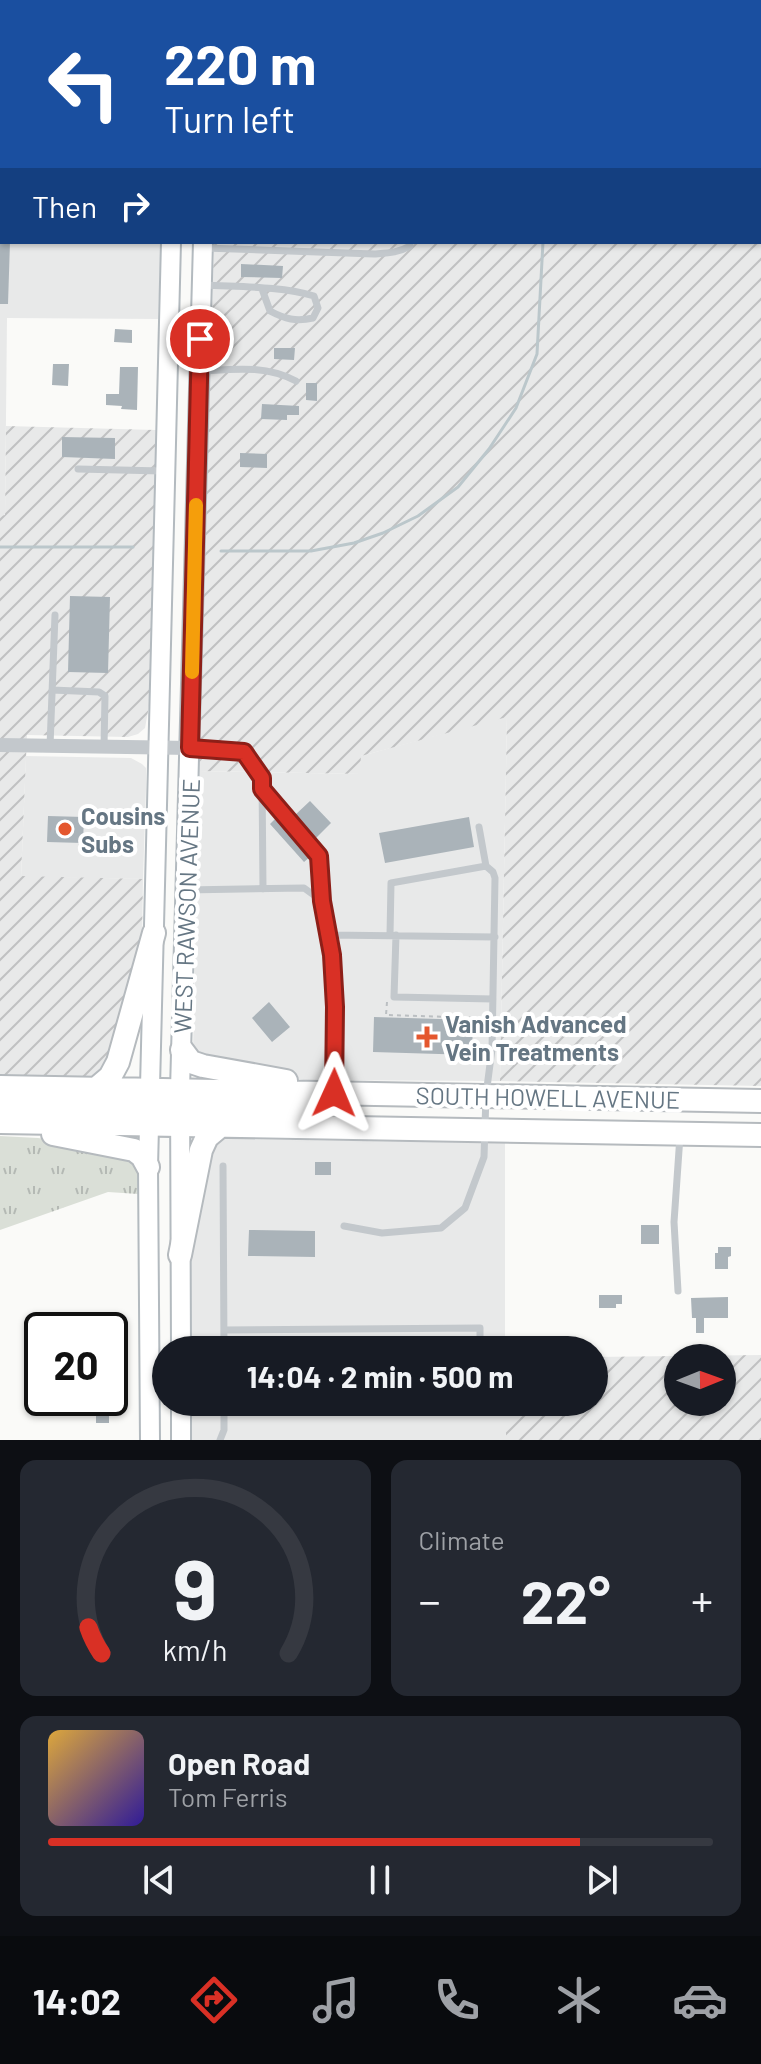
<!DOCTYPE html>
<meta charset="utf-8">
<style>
body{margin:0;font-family:Barlow,sans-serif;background:#242831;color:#f1f3f6;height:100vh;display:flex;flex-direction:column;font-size:30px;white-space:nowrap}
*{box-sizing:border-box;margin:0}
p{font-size:26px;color:#9ea1a6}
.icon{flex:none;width:44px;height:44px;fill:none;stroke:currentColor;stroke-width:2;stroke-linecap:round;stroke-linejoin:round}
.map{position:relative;height:1440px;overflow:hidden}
.panel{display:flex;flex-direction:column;gap:20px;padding:20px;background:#0d0f14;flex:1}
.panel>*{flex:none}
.banner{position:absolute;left:0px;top:0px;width:762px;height:244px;box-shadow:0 2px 6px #0004;background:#1a4fa0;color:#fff;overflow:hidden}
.needle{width:52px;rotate:89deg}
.tools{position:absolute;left:664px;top:1344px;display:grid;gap:16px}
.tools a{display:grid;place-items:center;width:72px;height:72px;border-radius:50%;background:#171b24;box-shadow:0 2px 6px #0004;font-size:40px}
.speed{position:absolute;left:24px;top:1312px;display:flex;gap:16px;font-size:40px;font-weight:700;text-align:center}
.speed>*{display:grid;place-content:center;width:104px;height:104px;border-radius:50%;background:#171b24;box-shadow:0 2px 6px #0004;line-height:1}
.speed .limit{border:4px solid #111;border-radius:12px;background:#fff;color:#111}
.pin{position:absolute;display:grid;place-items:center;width:68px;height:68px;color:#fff;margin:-34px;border:4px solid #fff;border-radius:50%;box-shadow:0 2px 8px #0007}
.me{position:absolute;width:88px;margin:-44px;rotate:1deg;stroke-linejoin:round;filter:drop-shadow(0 0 6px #0008)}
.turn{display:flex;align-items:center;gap:28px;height:168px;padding:0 32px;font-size:36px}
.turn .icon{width:104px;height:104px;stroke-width:2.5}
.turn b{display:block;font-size:56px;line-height:68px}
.then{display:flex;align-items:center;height:76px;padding:0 32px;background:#0003;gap:16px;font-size:30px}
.big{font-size:60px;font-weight:700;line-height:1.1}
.panel .card{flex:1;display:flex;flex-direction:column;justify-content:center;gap:12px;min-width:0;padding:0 28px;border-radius:16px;background:#242831}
.panel .dial{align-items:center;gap:0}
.dial svg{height:208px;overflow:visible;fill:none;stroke:#363941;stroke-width:7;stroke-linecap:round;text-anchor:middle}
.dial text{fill:#f1f3f6;stroke:none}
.song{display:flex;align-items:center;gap:24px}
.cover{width:96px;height:96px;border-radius:12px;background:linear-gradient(135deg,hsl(40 70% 55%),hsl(250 70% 35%))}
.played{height:8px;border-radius:4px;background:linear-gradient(90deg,#d93025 80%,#363941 80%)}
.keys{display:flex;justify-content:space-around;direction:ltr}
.heat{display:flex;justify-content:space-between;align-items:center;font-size:44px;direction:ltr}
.panel .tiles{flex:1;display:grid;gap:20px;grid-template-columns:1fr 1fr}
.card:last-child{grid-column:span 2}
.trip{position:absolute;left:152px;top:1336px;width:456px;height:80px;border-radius:40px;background:#171b24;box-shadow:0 2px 6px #0004;font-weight:700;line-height:80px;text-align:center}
.tab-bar{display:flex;height:128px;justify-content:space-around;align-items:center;background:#090b0e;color:#9ea1a6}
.tab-bar .icon{width:56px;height:56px}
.tab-bar .current{color:#d93025}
.tab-bar b{font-size:36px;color:#f1f3f6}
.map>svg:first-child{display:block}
</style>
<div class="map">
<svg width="761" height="1440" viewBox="0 0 761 1440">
<defs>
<pattern id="industrial-furrows" width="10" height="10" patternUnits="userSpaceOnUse" patternTransform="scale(2)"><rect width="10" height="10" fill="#e8e9e9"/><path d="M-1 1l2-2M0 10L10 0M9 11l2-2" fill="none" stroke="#c0c1c2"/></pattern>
<pattern id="park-tufts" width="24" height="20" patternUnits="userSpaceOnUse" patternTransform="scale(2)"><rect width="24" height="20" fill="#dadfd7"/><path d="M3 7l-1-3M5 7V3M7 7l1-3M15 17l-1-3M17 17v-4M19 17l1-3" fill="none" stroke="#b4b9b4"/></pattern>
</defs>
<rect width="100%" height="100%" fill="#fafaf8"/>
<path fill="#e8e9e9" d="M0,0H169V2H2V242H161L158,319L7,318L5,516H0Z
M507,716L500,1081L303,1080L200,1061L193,1051L199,771L359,774L361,756Z
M26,756L131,758L142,764L146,768V789L143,879L21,877Z
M221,1139L505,1143V1350H191V1239L207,1149Z
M191,1402H506V1440H191Z"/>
<path fill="url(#industrial-furrows)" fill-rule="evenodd" d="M223,0H761V1086L500,1081L507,717L361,756L360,774L199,771L214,242H760V2H223Z
M6,426L156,430L149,706L145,728L138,734L128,737L27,735L21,876L143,879L142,941L109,1065L95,1076H0V516L5,515Z
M761,1355V1440H506V1402H594V1357ZM678,1358H722V1402H678Z"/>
<path fill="url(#park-tufts)" d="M0,1136L38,1138L126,1151L138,1164V1194L108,1192L0,1230Z"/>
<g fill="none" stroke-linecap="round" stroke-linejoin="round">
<path stroke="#bbc7cb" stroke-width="3" d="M548,2V0
M0,547H133
M221,551H311L354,543L383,533L418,516L458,487L489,449L516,408L537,354L543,242"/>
</g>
<path fill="#aab3b9" d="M0,242H10L8,304H0Z
M241,264L283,266L282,278L241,277Z
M115,329L132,330V343L114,342Z
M274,348H295L294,360L274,359Z
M53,364H69L68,386L52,385Z
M120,367H138L137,410L121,409L122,406L106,405V394H119Z
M306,383H317V401L306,400Z
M262,404L299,406V415H287V420L261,419Z
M62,437L115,438V459L62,457Z
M240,453L267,454V468L240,467Z
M70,596L110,597L108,673L68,672Z
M310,801L331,823L314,840L294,816Z
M48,816L84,817L83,843L47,842Z
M277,817L311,856L304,862L270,824Z
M469,817L474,847L385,863L379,833Z
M269,1002L290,1027L272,1042L252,1018Z
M374,1017L473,1020L472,1055L373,1052Z
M315,1162H331V1175H315Z
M641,1225H659V1244H641Z
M249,1230L315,1231V1257L248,1256Z
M718,1247H731V1256L728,1257V1269H715V1253H718Z
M599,1295H622V1304H616V1308H599Z
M728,1297V1318H704V1333H696V1318H692L691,1298Z
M96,1403H109V1423H96Z"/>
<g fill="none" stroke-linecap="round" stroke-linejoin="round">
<g stroke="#b3babf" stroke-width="22">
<path id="secondary" d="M180,2V0
M212,2V0
M181,1350L180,1090L203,242
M181,1402V1440
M150,1440L148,1167L171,242"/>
</g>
<g stroke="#b5babe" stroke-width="26">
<path id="primary" d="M182,1050L191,1062L203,1066L286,1081
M0,1087L761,1101
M97,1088L110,1077L118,1062L154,933
M0,1107L17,1105L122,1106L150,1104L176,1092
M0,1122L761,1135
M154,1123L180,1110L213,1107L298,1109L336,1105
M53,1134L134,1150L142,1156L148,1167
M180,1255L201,1150L207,1137L219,1127"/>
</g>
<path stroke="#bbbfc2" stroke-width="2" stroke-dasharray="4 4" stroke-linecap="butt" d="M387,1002L386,1015L482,1018"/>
<path stroke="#c3c8cc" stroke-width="7" d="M606,2V0
M745,2V0
M760,202H761
M205,248L374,254C387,253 398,253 410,246V242
M204,285C239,287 281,286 314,296L318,308L313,318C296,322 285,319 270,311L262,289
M202,371C235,369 266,365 296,381
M78,469L162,471
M52,690L99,692L105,696L104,747
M50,746L55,615
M190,748L244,752L262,778L263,889
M262,789L319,856L322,901
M479,827L486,866
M186,890L304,888L322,901L332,955L335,1007L334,1091
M328,935L495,937
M396,935L394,997L493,999
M223,1166L224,1350
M344,1226L382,1233L441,1228L465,1208L484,1157L486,1095L492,1049L495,878L493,872L486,866L391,883L390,935
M678,1291L674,1222L680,1136
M224,1330L480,1328V1350
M220,1440L224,1430V1402"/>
<path stroke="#c3c8cc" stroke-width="14" d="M0,745L190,748"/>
<use href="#secondary" stroke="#fff" stroke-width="18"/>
<use href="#primary" stroke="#fff" stroke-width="22"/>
</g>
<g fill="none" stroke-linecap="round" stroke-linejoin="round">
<g stroke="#8d1f18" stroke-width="20">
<path id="route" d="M200,339L190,748L244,752L262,778V789L319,856L322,901L332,955L335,1007L334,1093"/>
</g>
<use href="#route" stroke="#d93025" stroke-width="14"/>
<path stroke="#f59e0b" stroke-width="14" d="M192,672L196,505"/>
</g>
<g fill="#e4572e" stroke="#fff" stroke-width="3">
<circle cx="65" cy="829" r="8"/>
<path d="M423 1025h8v8h8v8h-8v8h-8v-8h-8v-8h8z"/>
</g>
<g text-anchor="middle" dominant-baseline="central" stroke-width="8" stroke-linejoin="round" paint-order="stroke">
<g font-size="24" font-weight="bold" fill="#657683" stroke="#fff" text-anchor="start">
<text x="81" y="815">Cousins<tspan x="81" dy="28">Subs</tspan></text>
<text x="445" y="1023">Vanish Advanced<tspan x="445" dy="28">Vein Treatments</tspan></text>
</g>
<g font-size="24" fill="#657683" stroke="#fff">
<text transform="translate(186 906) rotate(-88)">WEST RAWSON AVENUE</text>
<text transform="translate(548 1097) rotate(1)">SOUTH HOWELL AVENUE</text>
</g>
</g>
</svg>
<div class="tools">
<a><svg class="needle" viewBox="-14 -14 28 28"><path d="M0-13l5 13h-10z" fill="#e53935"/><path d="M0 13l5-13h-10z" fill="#9ea1a6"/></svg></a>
</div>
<div class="speed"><div class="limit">20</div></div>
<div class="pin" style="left:200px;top:339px;background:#d93025"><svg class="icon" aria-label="arrive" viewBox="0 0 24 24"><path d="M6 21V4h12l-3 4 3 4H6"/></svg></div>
<svg class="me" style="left:334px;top:1093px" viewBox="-20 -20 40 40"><path d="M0-17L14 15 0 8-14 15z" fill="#d93025" stroke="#fff" stroke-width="4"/></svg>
<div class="trip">14:04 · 2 min · 500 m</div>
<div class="banner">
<div class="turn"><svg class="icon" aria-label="left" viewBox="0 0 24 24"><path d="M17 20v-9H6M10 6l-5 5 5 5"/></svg><div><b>220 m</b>Turn left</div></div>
<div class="then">Then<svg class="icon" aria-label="right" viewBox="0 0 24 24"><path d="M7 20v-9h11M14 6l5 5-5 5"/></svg></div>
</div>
</div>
<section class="panel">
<div class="tiles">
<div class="card dial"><svg viewBox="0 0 100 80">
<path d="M14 69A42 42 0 1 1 86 69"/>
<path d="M14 69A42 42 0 0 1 9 59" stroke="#d93025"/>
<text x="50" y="56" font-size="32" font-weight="700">9</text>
<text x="50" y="72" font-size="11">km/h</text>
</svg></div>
<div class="card"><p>Climate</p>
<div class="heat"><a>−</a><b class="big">22°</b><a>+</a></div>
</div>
<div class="card">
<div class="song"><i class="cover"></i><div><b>Open Road</b><p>Tom Ferris</p></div></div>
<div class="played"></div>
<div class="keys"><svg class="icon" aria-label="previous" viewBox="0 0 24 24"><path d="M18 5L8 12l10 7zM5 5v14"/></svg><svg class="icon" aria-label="pause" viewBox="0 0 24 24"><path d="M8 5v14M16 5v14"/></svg><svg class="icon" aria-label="next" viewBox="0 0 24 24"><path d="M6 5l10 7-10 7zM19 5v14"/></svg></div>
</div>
</div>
</section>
<nav class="tab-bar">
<b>14:02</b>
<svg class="icon current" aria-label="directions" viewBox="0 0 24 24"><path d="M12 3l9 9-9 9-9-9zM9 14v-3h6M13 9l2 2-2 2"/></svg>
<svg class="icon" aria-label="music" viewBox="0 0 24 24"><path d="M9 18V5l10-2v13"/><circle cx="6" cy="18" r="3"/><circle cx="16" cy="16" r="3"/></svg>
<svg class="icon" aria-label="phone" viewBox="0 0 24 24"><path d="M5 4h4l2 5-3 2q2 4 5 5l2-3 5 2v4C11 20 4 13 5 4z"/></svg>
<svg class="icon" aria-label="climate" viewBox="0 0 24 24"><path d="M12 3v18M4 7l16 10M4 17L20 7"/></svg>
<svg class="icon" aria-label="car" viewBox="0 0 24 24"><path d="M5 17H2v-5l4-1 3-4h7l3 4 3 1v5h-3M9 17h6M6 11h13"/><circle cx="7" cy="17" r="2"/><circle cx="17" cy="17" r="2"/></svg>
</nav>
